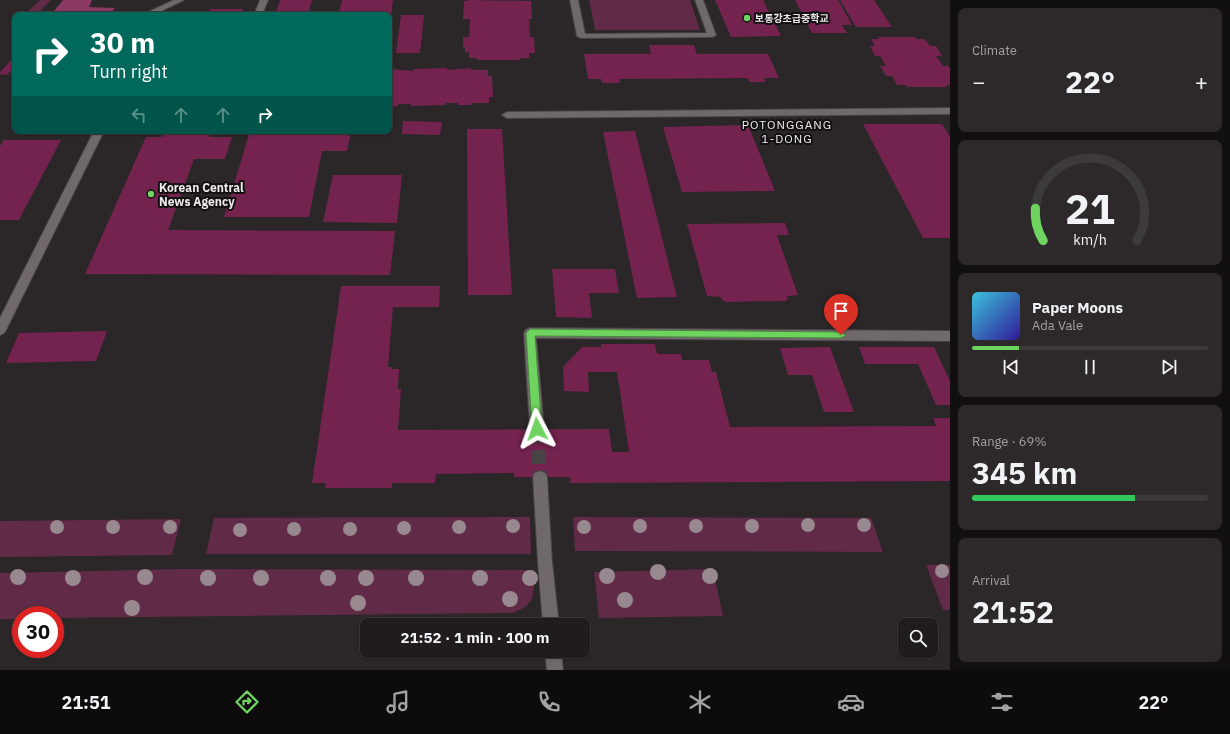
<!DOCTYPE html>
<meta charset="utf-8">
<style>
body{margin:0;font-family:"IBM Plex Sans","Noto Sans KR",sans-serif;background:#2d292b;color:#f1f3f6;height:100vh;display:flex;flex-direction:column;font-size:15px;white-space:nowrap}
*{box-sizing:border-box;margin:0}
p{font-size:13px;color:#a2a1a4}
.icon{flex:none;width:22px;height:22px;fill:none;stroke:currentColor;stroke-width:2;stroke-linecap:round;stroke-linejoin:round}
.map{position:relative;flex:1;overflow:hidden}
.sheet{display:flex;flex-direction:column;gap:8px;padding:8px;background:#120f10;width:280px}
.sheet>*{flex:none}
.hud{position:absolute;left:12px;top:12px;width:380px;height:122px;border-radius:8px;box-shadow:0 1px 3px #0004,0 0 0 1px #3d3a3c;background:#00695c;color:#fff;overflow:hidden}
.tools{position:absolute;left:898px;top:618px;display:grid;gap:8px}
.tools a{display:grid;place-items:center;width:40px;height:40px;border-radius:8px;background:#201c1e;box-shadow:0 1px 3px #0004,0 0 0 1px #3d3a3c;font-size:20px}
.speed{position:absolute;left:12px;top:606px;display:flex;gap:8px;font-size:20px;font-weight:700;text-align:center}
.speed>*{display:grid;place-content:center;width:52px;height:52px;border-radius:50%;background:#201c1e;box-shadow:0 1px 3px #0004,0 0 0 1px #3d3a3c;line-height:1}
.speed .limit{border:6px solid #d22;background:#fff;color:#111}
.pin{position:absolute;display:grid;place-items:center;width:34px;height:34px;color:#fff;margin:-41px -17px;border-radius:50% 50% 50% 0;rotate:-45deg;box-shadow:0 0 4px #0007}
.pin .icon{rotate:45deg}
.me{position:absolute;width:44px;margin:-22px;rotate:356deg;stroke-linejoin:round;filter:drop-shadow(0 0 3px #0008)}
.turn{display:flex;align-items:center;gap:14px;height:84px;padding:0 12px;font-size:18px}
.turn .icon{width:52px;height:52px;stroke-width:2.5}
.turn b{display:block;font-size:28px;line-height:34px}
.lanes{display:flex;align-items:center;height:38px;padding:0 12px;background:#0003;justify-content:center;gap:20px;direction:ltr}
.lanes .off{opacity:.35}
.big{font-size:30px;font-weight:700;line-height:1.1}
.sheet .tile{flex:1;display:flex;flex-direction:column;justify-content:center;gap:6px;min-width:0;padding:0 14px;border-radius:8px;background:#2d292b}
.sheet .dial{align-items:center;gap:0}
.dial svg{height:104px;overflow:visible;fill:none;stroke:#3d3a3c;stroke-width:7;stroke-linecap:round;text-anchor:middle}
.dial text{fill:#f1f3f6;stroke:none}
.song{display:flex;align-items:center;gap:12px}
.cover{width:48px;height:48px;border-radius:6px;background:linear-gradient(135deg,hsl(190 70% 55%),hsl(250 70% 35%))}
.played{height:4px;border-radius:2px;background:linear-gradient(90deg,#6fd35f 20%,#3d3a3c 20%)}
.keys{display:flex;justify-content:space-around;direction:ltr}
.heat{display:flex;justify-content:space-between;align-items:center;font-size:22px;direction:ltr}
.charge{height:6px;border-radius:3px;background:linear-gradient(90deg,#34c759 69%,#3d3a3c 0)}
.trip{position:absolute;left:360px;top:618px;width:230px;height:40px;border-radius:8px;background:#201c1e;box-shadow:0 1px 3px #0004,0 0 0 1px #3d3a3c;font-weight:700;line-height:40px;text-align:center}
.tabs{display:flex;height:64px;justify-content:space-around;align-items:center;background:#0d0b0c;color:#a2a1a4}
.tabs .icon{width:28px;height:28px}
.tabs .active{color:#6fd35f}
.tabs b{font-size:18px;color:#f1f3f6}
main{display:flex;flex:1;min-height:0}
.map>svg:first-child{display:block}
</style>
<main>
<div class="map">
<svg width="950" height="670" viewBox="0 0 950 670">
<rect width="100%" height="100%" fill="#2b2628"/>
<path fill="#612a46" d="M40,0H51L36,15H24Z
M589,0H690L700,30H595Z
M530,517L531,554H206L214,518Z
M573,517L871,518L883,552L575,551Z
M181,519L172,555L0,557V521Z
M926,565H950V610H943Z
M182,569L534,570C533,594 538,603 513,613L55,618V615H21V619H0V573Z
M713,569L723,616L599,618L594,572Z"/>
<path fill="#8b3863" d="M63,0H92L89,7L115,8L109,15H51Z"/>
<path fill="#74234f" d="M280,0H312L308,15H275Z
M342,0H393L390,25L389,15H338Z
M470,0L531,1L532,19H529L530,37H534L535,53H529V58H520V60H477V58H469V52L465,53V47H463V37H469L470,19H463L464,1Z
M715,0H763L781,36L731,37Z
M795,0H838L852,25H842L847,33H812Z
M840,0H874L892,27H856Z
M210,9H243L241,15H190L191,13H209Z
M401,15H424L420,53H396Z
M878,37H915L916,39H925L930,46H936L942,56H936L943,66H948L950,69V85H946L947,87H907L906,85H897L892,76H886L880,66H886L880,56H875L870,46H875L871,39H879Z
M649,45H694L697,54H768L779,78H764L766,82H749L748,78L619,79L620,83H602L601,79H588L584,54H651Z
M15,56V66L7,75L0,74V72Z
M447,68V70L471,68V70H488V76H492L493,97H489V103H471V105H458V103H446V105L411,106V104H398V106H389L390,69L413,71V69Z
M403,121L442,122L440,135L402,134Z
M863,124H942L950,137V238H923Z
M748,125L775,191L682,192L663,127Z
M467,129H502L512,295H468Z
M164,131H211L209,137H232L225,159H194L168,230L395,231L390,275L85,274L146,137H161Z
M250,131H351L347,151H322L309,217H224Z
M635,131L677,297L637,298L603,132Z
M3,140H61L19,220H0V146Z
M333,175H402L397,223L323,222Z
M785,223L789,235H777L798,295L787,296L788,298L786,301L726,302L722,300L721,297L707,296L687,224Z
M552,269H615L619,293H589L592,318L556,317Z
M341,286H440L439,307H393L388,367H392V369H399L398,389H401L398,430L609,429L612,452H629L617,372H588L589,392L564,391L563,367L582,347H601V344H655L657,354H681L682,360H709L712,372H716L730,427L936,426L933,418H950V481L570,483V477H514V473L436,474L435,483H392V488H325L326,483H312Z
M107,331L96,361L6,363L19,333Z
M830,347L854,412H824L812,375H788L780,348Z
M859,347H934L950,381V405H936L918,364H865Z"/>
<g fill="none" stroke-linecap="round" stroke-linejoin="round">
<path stroke="#484345" stroke-width="14" stroke-dasharray="14 7" stroke-linecap="butt" d="M537,429L540,477"/>
<g stroke="#484446" stroke-width="2">
<path id="minor" d="M174,0H184L153,15H142Z
M260,0H268L262,15H254Z
M570,0H578L585,34L707,33L695,0H703L716,35L712,37L581,38L577,36Z
M950,108V114L507,118L502,115L507,112Z
M94,131H104L6,330L4,333L0,335V318Z
M530,328L950,331V341L536,338L544,429L542,433L537,435L532,433L530,429L524,333L526,330Z
M540,471L545,473L547,477L552,562L559,625H543L538,562L533,477L535,473Z
M545,651H561L563,670H547Z"/>
</g>
<use href="#minor" fill="#6f696b" fill-rule="evenodd"/>
</g>
<g fill="#98888f">
<circle cx="808" cy="525" r="7"/>
<circle cx="864" cy="525" r="7"/>
<circle cx="513" cy="526" r="7"/>
<circle cx="640" cy="526" r="7"/>
<circle cx="696" cy="526" r="7"/>
<circle cx="752" cy="526" r="7"/>
<circle cx="57" cy="527" r="7"/>
<circle cx="113" cy="527" r="7"/>
<circle cx="170" cy="527" r="7"/>
<circle cx="459" cy="527" r="7"/>
<circle cx="584" cy="527" r="7"/>
<circle cx="404" cy="528" r="7"/>
<circle cx="294" cy="529" r="7"/>
<circle cx="350" cy="529" r="7"/>
<circle cx="240" cy="530" r="7"/>
<circle cx="658" cy="572" r="8"/>
<circle cx="942" cy="571" r="7"/>
<circle cx="607" cy="576" r="8"/>
<circle cx="710" cy="576" r="8"/>
<circle cx="18" cy="577" r="8"/>
<circle cx="145" cy="577" r="8"/>
<circle cx="73" cy="578" r="8"/>
<circle cx="208" cy="578" r="8"/>
<circle cx="261" cy="578" r="8"/>
<circle cx="328" cy="578" r="8"/>
<circle cx="366" cy="578" r="8"/>
<circle cx="416" cy="578" r="8"/>
<circle cx="480" cy="578" r="8"/>
<circle cx="530" cy="578" r="8"/>
<circle cx="510" cy="599" r="8"/>
<circle cx="625" cy="600" r="8"/>
<circle cx="358" cy="603" r="8"/>
<circle cx="132" cy="608" r="8"/>
</g>
<path fill="#6fd35f" stroke="#48893e" d="M530,329L841,332L846,335L841,338L535,336L542,429L540,432L537,433L533,432L532,429L526,333Z"/>
<g fill="#6fd35f" stroke="#121011" stroke-width="1.5">
<circle cx="747" cy="18" r="4"/>
<circle cx="151" cy="194" r="4"/>
</g>
<g text-anchor="middle" dominant-baseline="central" stroke-width="4" stroke-linejoin="round" paint-order="stroke">
<g font-size="10" font-weight="bold" fill="#eeeaec" stroke="#121011" text-anchor="start">
<text x="755" y="18">보통강초급중학교</text>
</g>
<g font-size="12" letter-spacing="1" fill="#eeeaec" stroke="#121011">
<text x="787" y="124">POTONGGANG<tspan x="787" dy="14">1-DONG</tspan></text>
</g>
<g font-size="12" font-weight="bold" fill="#eeeaec" stroke="#121011" text-anchor="start">
<text x="159" y="187">Korean Central<tspan x="159" dy="14">News Agency</tspan></text>
</g>
</g>
</svg>
<div class="tools">
<a><svg class="icon" aria-label="search" viewBox="0 0 24 24"><circle cx="10" cy="10" r="6"/><path d="M15 15l6 6"/></svg></a>
</div>
<div class="speed"><div class="limit">30</div></div>
<div class="pin" style="left:841px;top:335px;background:#d93025"><svg class="icon" aria-label="arrive" viewBox="0 0 24 24"><path d="M6 21V4h12l-3 4 3 4H6"/></svg></div>
<svg class="me" style="left:537px;top:429px" viewBox="-20 -20 40 40"><path d="M0-17L14 15 0 8-14 15z" fill="#6fd35f" stroke="#fff" stroke-width="4"/></svg>
<div class="trip">21:52 · 1 min · 100 m</div>
<div class="hud">
<div class="turn"><svg class="icon" aria-label="right" viewBox="0 0 24 24"><path d="M7 20v-9h11M14 6l5 5-5 5"/></svg><div><b>30 m</b>Turn right</div></div>
<div class="lanes"><svg class="icon off" aria-label="left" viewBox="0 0 24 24"><path d="M17 20v-9H6M10 6l-5 5 5 5"/></svg><svg class="icon off" aria-label="ahead" viewBox="0 0 24 24"><path d="M12 20V5M6 11l6-6 6 6"/></svg><svg class="icon off" aria-label="ahead" viewBox="0 0 24 24"><path d="M12 20V5M6 11l6-6 6 6"/></svg><svg class="icon" aria-label="right" viewBox="0 0 24 24"><path d="M7 20v-9h11M14 6l5 5-5 5"/></svg></div>
</div>
</div>
<section class="sheet">
<div class="tile"><p>Climate</p>
<div class="heat"><a>−</a><b class="big">22°</b><a>+</a></div>
</div>
<div class="tile dial"><svg viewBox="0 0 100 80">
<path d="M14 69A42 42 0 1 1 86 69"/>
<path d="M14 69A42 42 0 0 1 8 44" stroke="#6fd35f"/>
<text x="50" y="56" font-size="32" font-weight="700">21</text>
<text x="50" y="72" font-size="11">km/h</text>
</svg></div>
<div class="tile">
<div class="song"><i class="cover"></i><div><b>Paper Moons</b><p>Ada Vale</p></div></div>
<div class="played"></div>
<div class="keys"><svg class="icon" aria-label="previous" viewBox="0 0 24 24"><path d="M18 5L8 12l10 7zM5 5v14"/></svg><svg class="icon" aria-label="pause" viewBox="0 0 24 24"><path d="M8 5v14M16 5v14"/></svg><svg class="icon" aria-label="next" viewBox="0 0 24 24"><path d="M6 5l10 7-10 7zM19 5v14"/></svg></div>
</div>
<div class="tile"><p>Range · 69%</p><b class="big">345 km</b><div class="charge"></div></div>
<div class="tile"><p>Arrival</p><b class="big">21:52</b></div>
</section>
</main>
<nav class="tabs">
<b>21:51</b>
<svg class="icon active" aria-label="directions" viewBox="0 0 24 24"><path d="M12 3l9 9-9 9-9-9zM9 14v-3h6M13 9l2 2-2 2"/></svg>
<svg class="icon" aria-label="music" viewBox="0 0 24 24"><path d="M9 18V5l10-2v13"/><circle cx="6" cy="18" r="3"/><circle cx="16" cy="16" r="3"/></svg>
<svg class="icon" aria-label="phone" viewBox="0 0 24 24"><path d="M5 4h4l2 5-3 2q2 4 5 5l2-3 5 2v4C11 20 4 13 5 4z"/></svg>
<svg class="icon" aria-label="climate" viewBox="0 0 24 24"><path d="M12 3v18M4 7l16 10M4 17L20 7"/></svg>
<svg class="icon" aria-label="car" viewBox="0 0 24 24"><path d="M5 17H2v-5l4-1 3-4h7l3 4 3 1v5h-3M9 17h6M6 11h13"/><circle cx="7" cy="17" r="2"/><circle cx="17" cy="17" r="2"/></svg>
<svg class="icon" aria-label="filters" viewBox="0 0 24 24"><path d="M4 7h16M4 17h16"/><circle cx="9" cy="7" r="2"/><circle cx="15" cy="17" r="2"/></svg>
<b>22°</b>
</nav>
